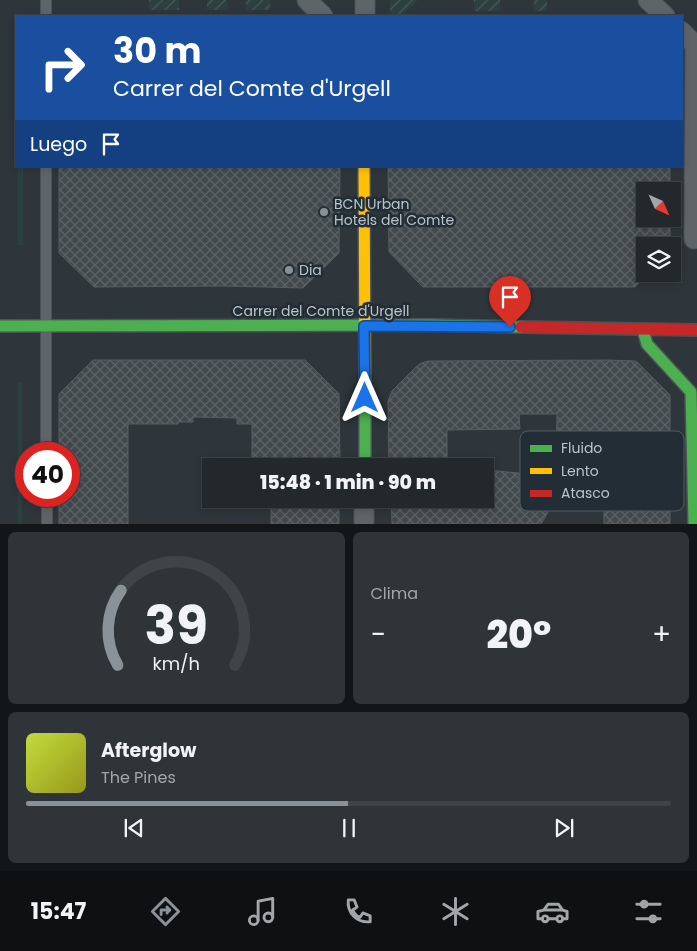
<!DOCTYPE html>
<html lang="es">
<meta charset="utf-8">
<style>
body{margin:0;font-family:Poppins,sans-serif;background:#2e3438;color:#f1f3f6;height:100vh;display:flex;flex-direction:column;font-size:19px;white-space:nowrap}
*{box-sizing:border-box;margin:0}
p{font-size:16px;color:#a2a6a9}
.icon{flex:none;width:28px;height:28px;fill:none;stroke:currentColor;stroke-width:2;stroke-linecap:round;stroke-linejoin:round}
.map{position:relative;height:524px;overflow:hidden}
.drawer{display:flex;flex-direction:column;gap:8px;padding:8px;background:#131618;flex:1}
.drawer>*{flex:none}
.guide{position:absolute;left:15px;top:15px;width:668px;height:152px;border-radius:0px;box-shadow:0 2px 8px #0003,0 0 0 1px #3f4448;background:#1a4fa0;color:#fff;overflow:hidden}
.needle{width:32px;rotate:135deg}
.controls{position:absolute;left:636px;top:182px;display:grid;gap:10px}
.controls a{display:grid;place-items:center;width:45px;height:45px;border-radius:0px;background:#22282c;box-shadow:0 2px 8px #0003,0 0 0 1px #3f4448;font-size:25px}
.speed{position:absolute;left:15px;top:442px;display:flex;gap:10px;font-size:25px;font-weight:700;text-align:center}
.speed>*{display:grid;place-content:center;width:65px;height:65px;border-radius:50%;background:#22282c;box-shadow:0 2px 8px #0003,0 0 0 1px #3f4448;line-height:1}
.speed .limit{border:8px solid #d22;background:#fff;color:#111}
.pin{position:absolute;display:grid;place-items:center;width:42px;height:42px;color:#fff;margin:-51px -21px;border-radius:50% 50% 50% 0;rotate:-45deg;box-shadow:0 0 5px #0007}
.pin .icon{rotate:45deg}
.me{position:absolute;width:55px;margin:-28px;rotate:0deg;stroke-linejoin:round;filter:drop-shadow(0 0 4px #0008)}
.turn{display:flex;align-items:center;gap:18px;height:105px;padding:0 15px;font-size:22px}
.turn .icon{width:65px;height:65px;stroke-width:2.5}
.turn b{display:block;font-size:35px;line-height:42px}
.then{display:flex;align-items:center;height:48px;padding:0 15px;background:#0003;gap:10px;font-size:19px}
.big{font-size:38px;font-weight:800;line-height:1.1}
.drawer .card{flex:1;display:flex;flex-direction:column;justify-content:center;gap:8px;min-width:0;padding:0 18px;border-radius:8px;background:#2e3438}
.drawer .dial{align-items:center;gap:0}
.dial svg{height:130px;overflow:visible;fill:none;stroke:#3f4448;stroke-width:7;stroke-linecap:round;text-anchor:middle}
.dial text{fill:#f1f3f6;stroke:none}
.song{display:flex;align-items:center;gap:15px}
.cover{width:60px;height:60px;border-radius:8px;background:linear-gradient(135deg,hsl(70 70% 55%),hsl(60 70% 35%))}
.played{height:5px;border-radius:2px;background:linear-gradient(90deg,#899298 50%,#3f4448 50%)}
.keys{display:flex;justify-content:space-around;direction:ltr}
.heat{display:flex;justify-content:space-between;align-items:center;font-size:28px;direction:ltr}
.drawer .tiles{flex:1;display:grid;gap:8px;grid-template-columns:1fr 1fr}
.card:last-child{grid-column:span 2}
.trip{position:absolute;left:202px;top:458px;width:292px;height:50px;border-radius:0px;background:#22282c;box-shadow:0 2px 8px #0003,0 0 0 1px #3f4448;font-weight:800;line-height:50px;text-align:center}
.tab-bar{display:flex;height:80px;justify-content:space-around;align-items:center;background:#0e1012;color:#a2a6a9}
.tab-bar .icon{width:35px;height:35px}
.tab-bar .current{color:#899298}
.tab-bar b{font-size:22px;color:#f1f3f6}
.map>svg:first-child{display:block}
</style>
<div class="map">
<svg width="697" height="524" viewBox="0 0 697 524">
<defs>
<pattern id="garden-furrows" width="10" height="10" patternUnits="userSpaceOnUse" patternTransform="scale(1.25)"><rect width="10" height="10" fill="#2b403f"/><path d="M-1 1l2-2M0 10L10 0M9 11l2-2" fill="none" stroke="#485a59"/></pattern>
<pattern id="building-cross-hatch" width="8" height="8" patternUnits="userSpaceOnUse" patternTransform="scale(1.25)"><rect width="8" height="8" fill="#434a4e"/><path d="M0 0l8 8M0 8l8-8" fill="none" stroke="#5c6266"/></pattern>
</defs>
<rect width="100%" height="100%" fill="#2e363b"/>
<path fill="#2b403f" d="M18,166H23V245H18Z
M18,382H22V524L18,523Z"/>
<path fill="url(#garden-furrows)" d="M149,0H179V10H149Z
M207,0H227V10H207Z
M246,0H270V10H246Z
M390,0H418L401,16H390Z
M474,0H500V11H474Z
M534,0H547V11H533Z"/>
<path fill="url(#building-cross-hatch)" stroke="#575e62" d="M59,166H340L339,253L303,288L224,286L94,287L59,253Z
M388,166H670V191H645V219H670V236L645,235V277L635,287H423L389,252Z
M93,360H305L339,394L340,466H272V460H252V424H237V418L193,417V422H178V424H128V524H59V496H69V454H59V394Z
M607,360L636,361L670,395V524H604V499H596V480L556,476L557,414H519L520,429L447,430V466H389L388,401L392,391L419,364L428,361Z
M486,470L519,473V475L533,479L541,483L547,494L549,504L547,514L541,524H392L391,499H486Z
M271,499H339V524H271Z"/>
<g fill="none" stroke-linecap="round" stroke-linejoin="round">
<g stroke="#4c5357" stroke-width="12">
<path id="lane" d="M46,16V0
M46,454V166
M47,496V524"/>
</g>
<g stroke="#4c5357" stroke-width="21">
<path id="street" d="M307,0L323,16
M648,0L665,16
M365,16V0
M681,31L695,45
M694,239L695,45L697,43
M364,524V499"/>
</g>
<g stroke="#4c5357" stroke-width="14">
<path id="fast" d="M0,326L429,325L521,327
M643,330L647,344L691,392L694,524
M365,374V466"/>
</g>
<g stroke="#4c5357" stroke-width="14">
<path id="slow" d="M364,166L365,374"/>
</g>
<g stroke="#4c5357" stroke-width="14">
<path id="jam" d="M521,327L697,330"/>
</g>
<use href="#lane" stroke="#5e6468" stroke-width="10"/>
<use href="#street" stroke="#5e6468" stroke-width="19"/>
<use href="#fast" stroke="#4caf50" stroke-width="11"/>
<use href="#slow" stroke="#ffc107" stroke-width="11"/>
<use href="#jam" stroke="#c62828" stroke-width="11"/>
</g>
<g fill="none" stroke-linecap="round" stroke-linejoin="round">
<g stroke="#114b97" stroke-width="12">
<path id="route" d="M365,398L364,326L510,327"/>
</g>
<use href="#route" stroke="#1a73e8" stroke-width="9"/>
</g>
<g fill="#899298" stroke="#222d35" stroke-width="2">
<circle cx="324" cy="212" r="5"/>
<circle cx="289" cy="270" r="5"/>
</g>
<g text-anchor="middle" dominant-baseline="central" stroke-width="5" stroke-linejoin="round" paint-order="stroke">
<g font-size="14" fill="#bac3ca" stroke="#222d35" text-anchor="start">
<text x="334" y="204">BCN Urban<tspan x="334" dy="16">Hotels del Comte</tspan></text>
<text x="299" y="270">Dia</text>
</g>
<g font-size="14" fill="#bac3ca" stroke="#222d35">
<text x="321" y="311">Carrer del Comte d'Urgell</text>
</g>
</g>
<rect x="520" y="431" width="164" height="80" rx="8" fill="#222d35" stroke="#505a62" stroke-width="1"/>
<rect x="530" y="445" width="22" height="7" fill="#4caf50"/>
<rect x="530" y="468" width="22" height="6" fill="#ffc107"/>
<rect x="530" y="490" width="22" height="7" fill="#c62828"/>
<g font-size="14" fill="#bac3ca">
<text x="561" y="453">Fluido</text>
<text x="561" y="476">Lento</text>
<text x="561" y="498">Atasco</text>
</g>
</svg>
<div class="controls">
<a><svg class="needle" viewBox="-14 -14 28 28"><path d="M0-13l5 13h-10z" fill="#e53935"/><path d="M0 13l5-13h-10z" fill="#a2a6a9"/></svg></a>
<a><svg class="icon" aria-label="layers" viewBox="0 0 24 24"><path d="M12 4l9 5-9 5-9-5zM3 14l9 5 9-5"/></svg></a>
</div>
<div class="speed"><div class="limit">40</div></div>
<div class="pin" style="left:510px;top:327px;background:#d93025"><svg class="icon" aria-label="arrive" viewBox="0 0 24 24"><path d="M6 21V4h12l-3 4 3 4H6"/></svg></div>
<svg class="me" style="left:365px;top:398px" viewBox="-20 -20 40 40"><path d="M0-17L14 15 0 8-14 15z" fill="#1a73e8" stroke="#fff" stroke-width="4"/></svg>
<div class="trip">15:48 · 1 min · 90 m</div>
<div class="guide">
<div class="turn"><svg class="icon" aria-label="right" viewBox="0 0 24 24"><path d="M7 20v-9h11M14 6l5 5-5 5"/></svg><div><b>30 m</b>Carrer del Comte d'Urgell</div></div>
<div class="then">Luego<svg class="icon" aria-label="arrive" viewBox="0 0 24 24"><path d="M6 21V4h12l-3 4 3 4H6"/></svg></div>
</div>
</div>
<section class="drawer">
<div class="tiles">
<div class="card dial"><svg viewBox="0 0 100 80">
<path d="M14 69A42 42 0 1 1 86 69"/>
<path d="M14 69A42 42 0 0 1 16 23" stroke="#899298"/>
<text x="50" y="56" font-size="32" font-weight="700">39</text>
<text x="50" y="72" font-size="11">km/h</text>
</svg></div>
<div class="card"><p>Clima</p>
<div class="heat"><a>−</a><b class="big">20°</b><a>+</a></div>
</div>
<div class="card">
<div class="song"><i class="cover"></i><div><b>Afterglow</b><p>The Pines</p></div></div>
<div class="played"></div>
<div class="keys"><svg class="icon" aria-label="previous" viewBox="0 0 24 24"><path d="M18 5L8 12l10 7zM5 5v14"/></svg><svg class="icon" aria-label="pause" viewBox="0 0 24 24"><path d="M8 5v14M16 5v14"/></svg><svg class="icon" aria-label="next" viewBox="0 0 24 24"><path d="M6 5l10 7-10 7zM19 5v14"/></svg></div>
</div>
</div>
</section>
<nav class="tab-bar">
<b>15:47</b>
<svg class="icon current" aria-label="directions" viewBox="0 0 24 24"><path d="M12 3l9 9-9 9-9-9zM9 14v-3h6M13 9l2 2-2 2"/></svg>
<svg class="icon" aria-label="music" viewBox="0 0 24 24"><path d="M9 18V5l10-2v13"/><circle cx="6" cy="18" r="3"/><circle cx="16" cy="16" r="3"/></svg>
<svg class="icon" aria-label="phone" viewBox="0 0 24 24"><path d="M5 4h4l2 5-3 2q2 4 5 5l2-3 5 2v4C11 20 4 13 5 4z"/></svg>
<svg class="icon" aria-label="climate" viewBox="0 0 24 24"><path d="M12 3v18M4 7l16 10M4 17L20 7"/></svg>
<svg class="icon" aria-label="car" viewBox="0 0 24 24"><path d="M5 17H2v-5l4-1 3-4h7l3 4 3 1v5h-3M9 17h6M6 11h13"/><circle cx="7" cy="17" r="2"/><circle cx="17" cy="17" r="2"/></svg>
<svg class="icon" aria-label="filters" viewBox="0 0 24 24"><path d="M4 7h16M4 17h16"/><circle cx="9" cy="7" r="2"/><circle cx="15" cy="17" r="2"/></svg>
</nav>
